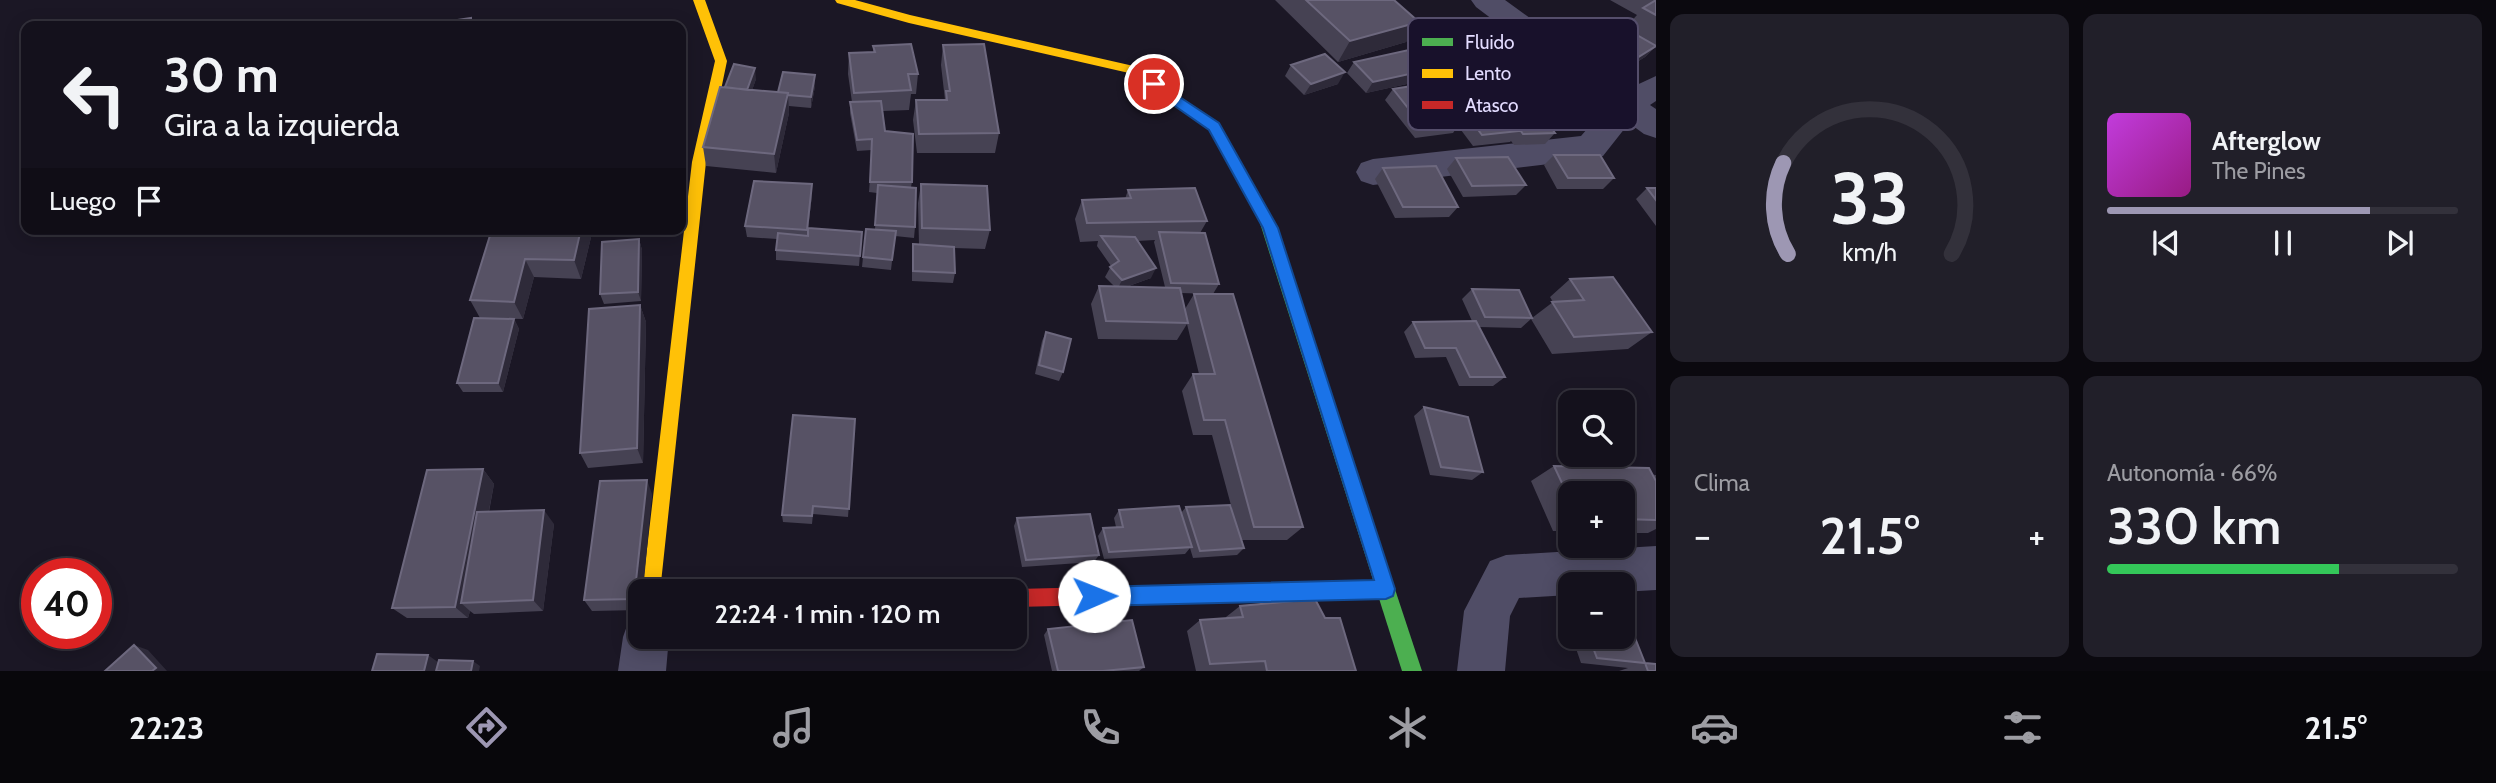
<!DOCTYPE html>
<html lang="es">
<meta charset="utf-8">
<style>
body{margin:0;font-family:Cabin,sans-serif;background:#211f29;color:#f1f3f6;height:100vh;display:flex;flex-direction:column;font-size:26px;white-space:nowrap}
*{box-sizing:border-box;margin:0}
p{font-size:23px;color:#9d9da3}
.icon{flex:none;width:38px;height:38px;fill:none;stroke:currentColor;stroke-width:2;stroke-linecap:round;stroke-linejoin:round}
.map{position:relative;flex:1;overflow:hidden}
.details{display:flex;flex-direction:column;gap:14px;padding:14px;background:#0b090f;width:840px}
.details>*{flex:none}
.banner{position:absolute;left:21px;top:21px;width:665px;height:214px;border-radius:14px;box-shadow:0 4px 18px #0003,0 0 0 2px #33313b;background:#14111c;color:#f1f3f6;overflow:hidden}
.tools{position:absolute;left:1558px;top:390px;display:grid;gap:14px}
.tools a{display:grid;place-items:center;width:77px;height:77px;border-radius:14px;background:#14111c;box-shadow:0 4px 18px #0003,0 0 0 2px #33313b;font-size:35px}
.speed{position:absolute;left:21px;top:558px;display:flex;gap:14px;font-size:35px;font-weight:700;text-align:center}
.speed>*{display:grid;place-content:center;width:91px;height:91px;border-radius:50%;background:#14111c;box-shadow:0 4px 18px #0003,0 0 0 2px #33313b;line-height:1}
.speed .limit{border:10px solid #d22;background:#fff;color:#111}
.pin{position:absolute;display:grid;place-items:center;width:60px;height:60px;color:#fff;margin:-30px;border:4px solid #fff;border-radius:50%;box-shadow:0 2px 7px #0007}
.me{position:absolute;width:77px;margin:-38px;rotate:89deg;stroke-linejoin:round;filter:drop-shadow(0 0 5px #0008)}
.turn{display:flex;align-items:center;gap:24px;height:147px;padding:0 28px;font-size:32px}
.turn .icon{width:91px;height:91px;stroke-width:2.5}
.turn b{display:block;font-size:49px;line-height:60px}
.then{display:flex;align-items:center;height:66px;padding:0 28px;background:#0003;gap:14px;font-size:26px}
.big{font-size:52px;font-weight:600;line-height:1.1}
.details .card{flex:1;display:flex;flex-direction:column;justify-content:center;gap:10px;min-width:0;padding:0 24px;border-radius:14px;background:#211f29}
.details .dial{align-items:center;gap:0}
.dial svg{height:182px;overflow:visible;fill:none;stroke:#33313b;stroke-width:7;stroke-linecap:round;text-anchor:middle}
.dial text{fill:#f1f3f6;stroke:none}
.song{display:flex;align-items:center;gap:21px}
.cover{width:84px;height:84px;border-radius:10px;background:linear-gradient(135deg,hsl(290 70% 55%),hsl(310 70% 35%))}
.played{height:7px;border-radius:4px;background:linear-gradient(90deg,#9d97b3 75%,#33313b 75%)}
.keys{display:flex;justify-content:space-around;direction:ltr}
.heat{display:flex;justify-content:space-between;align-items:center;font-size:38px;direction:ltr}
.charge{height:10px;border-radius:5px;background:linear-gradient(90deg,#34c759 66%,#33313b 0)}
.details .tiles{flex:1;display:grid;gap:14px;grid-template-columns:repeat(2,1fr)}
.trip{position:absolute;left:628px;top:579px;width:399px;height:70px;border-radius:14px;background:#14111c;box-shadow:0 4px 18px #0003,0 0 0 2px #33313b;font-weight:600;line-height:70px;text-align:center}
.dock{display:flex;height:112px;justify-content:space-around;align-items:center;background:#08070b;color:#9d9da3}
.dock .icon{width:49px;height:49px}
.dock .selected{color:#9d97b3}
.dock b{font-size:32px;color:#f1f3f6}
main{display:flex;flex:1;min-height:0}
.map>svg:first-child{display:block}
</style>
<main>
<div class="map">
<svg width="1656" height="671" viewBox="0 0 1656 671">
<rect width="100%" height="100%" fill="#1b1725"/>
<g fill="none" stroke-linecap="round" stroke-linejoin="round">
<path fill="#504d66" fill-rule="evenodd" d="M1471,0H1505L1628,89L1656,76V101L1650,105L1656,109V138L1644,134L1629,123L1603,156L1591,159L1373,185L1361,181L1356,172L1361,163L1373,159L1581,136L1607,106L1476,7Z
M1656,546V590L1622,592V584H1570V595L1519,598L1510,616L1505,671H1457L1464,611L1490,561L1506,555Z
M640,616V637H669L666,671H618L623,637L629,620Z"/>
<path fill="#4caf50" fill-rule="evenodd" d="M1266,214L1273,220L1422,671H1402L1259,220Z"/>
<path fill="#ffc107" fill-rule="evenodd" d="M693,0H705L727,61L706,162L660,592H642L692,162L715,61Z
M835,0H855L910,15L1138,67L1219,124L1273,220L1266,226L1261,224L1209,130L1129,73L909,23L837,3Z"/>
<path fill="#c62828" fill-rule="evenodd" d="M1386,580L1393,582L1395,589L1393,596L1386,598L1015,607V592H1008L1015,589Z"/>
</g>
<path fill="#464253" fill-rule="evenodd" d="M1275,0H1394L1419,22L1406,42L1338,62Z
M1610,0H1656V46L1645,57L1621,72L1596,57L1606,46L1630,31L1625,28L1637,15Z
M943,45L999,133L995,153H917L913,120L916,100H945L941,65Z
M873,46L918,74L916,94H911L909,110L883,111L885,131L912,182L911,187L915,227L914,238L895,236L891,270L862,267L863,257L875,229L877,193L869,192L872,150L857,151L850,113V102H852L848,74L849,53L873,52Z
M1354,62L1466,71L1366,93L1347,73Z
M1291,65L1338,84L1304,95L1285,76Z
M815,75V86L811,108L789,106V113L776,173L706,166L703,147L725,87L756,79L752,90L778,92Z
M1393,89L1456,114L1461,107H1500L1502,104L1555,133L1545,144L1514,145L1511,141L1510,142L1473,146L1458,126L1453,133L1415,138L1385,100Z
M1554,155L1614,178L1603,189H1557L1544,165Z
M1456,158L1526,185L1516,195L1463,197L1447,169Z
M1383,168L1458,207L1449,217L1395,218L1375,179Z
M921,184L990,230L985,249L954,248L955,273L953,283L912,281V255L913,244L919,245L918,203Z
M1647,188H1656V226L1636,199Z
M1128,190L1207,221L1200,233L1219,284L1213,294L1181,293L1185,309L1194,294L1303,527L1287,540H1242L1244,548L1237,555L1193,558L1190,548L1185,554L1104,559L1098,536L1103,528L1116,527L1114,518L1119,510L1181,513L1186,507L1232,509L1212,435H1193L1182,391L1193,374H1199L1187,324L1177,340L1098,339L1091,304L1099,286H1114L1105,277L1111,266L1097,246L1098,241L1080,242L1075,219L1082,200L1125,199ZM1155,240L1154,242L1165,287H1126L1151,278L1137,241Z
M812,195L808,228L862,232L859,266L776,260V250L777,239L747,237L745,226Z
M492,229H593L581,279L534,277L523,319L480,318L470,300Z
M639,239L642,250L641,301L604,304L600,294Z
M1570,279L1652,332L1628,349L1552,354L1531,319L1521,328L1479,327L1505,377L1493,386H1459L1446,357L1415,358L1404,332L1413,322L1472,321L1462,299L1472,289L1532,318L1553,302L1550,297Z
M640,305L646,322L643,463L588,468L580,453Z
M514,319L519,329L503,392H463L457,383Z
M1046,332L1063,372L1059,381L1035,374L1042,341Z
M1424,407L1483,472L1472,480L1430,475L1414,416Z
M855,419L848,517L813,514L812,524L783,522L782,515Z
M1554,466L1656,475V529L1648,533H1622V494H1570V531H1553L1531,481Z
M483,469L494,484L489,512L554,524L543,611L474,614L470,611L468,618H407L392,608Z
M652,494L640,592V610L592,611L584,600Z
M1017,518L1099,555L1094,562L1022,567L1014,526Z
M1570,589V630L1557,594Z
M1240,606L1325,618L1356,671H1196L1187,631L1200,620L1226,619V617Z
M1048,629L1144,667L1139,671H1052L1044,635Z
M1572,637H1622L1645,663L1656,671H1619L1628,668L1581,663Z"/>
<path fill="#2e2a39" d="M1419,22L1406,42L1338,62L1350,41Z
M1656,46L1645,57L1621,72L1632,61Z
M684,59L688,79L681,102V71Z
M1474,60L1466,71L1366,93L1373,82Z
M755,68L756,79L747,105L746,94Z
M1345,72L1338,84L1304,95L1311,84Z
M815,75V86L811,108V97Z
M788,93L789,113L776,173L774,154Z
M812,184V195L807,240V230Z
M581,229H593L581,279L574,260Z
M639,239L642,250L641,301L638,292Z
M525,259L534,277L523,319L514,302Z
M1156,268L1151,278L1117,290L1122,280Z
M640,305L646,322L643,463L637,448Z
M514,319L519,329L503,392L498,383Z
M483,469L494,484L471,603H461L470,611L468,618L455,607Z
M647,480L652,494L643,592H640V609L634,599Z
M544,510L554,524L543,611L533,600Z
M134,645L148,650L167,671H152Z
M428,655L442,665L440,671H424Z
M473,661L480,666L479,671H471Z"/>
<path fill="#575265" stroke="#6d687e" stroke-width="2" d="M1306,0H1394L1419,22L1350,41Z
M1656,0V15L1643,8Z
M471,18V26H418Z
M1630,31L1656,46L1632,61L1606,46Z
M1454,40L1474,60L1373,82L1354,62Z
M911,44L918,74H908L911,90L854,93L849,53L875,52L873,46Z
M984,44L999,133L919,134L916,100H947L946,91H950L943,45Z
M1325,54L1345,72L1311,84L1291,65Z
M681,59H684L681,71Z
M734,64L755,68L747,90L725,87Z
M783,72L815,75L811,97L788,95V93L778,92Z
M1430,83L1462,122L1423,127L1393,89Z
M720,87L788,93L774,154L703,147Z
M881,101L885,131L913,134L912,182H870L872,139L857,140L850,102Z
M1533,102L1555,133L1523,134L1502,104Z
M1498,104L1519,131L1482,135L1461,107Z
M1554,155H1600L1614,178H1568Z
M1508,157L1526,185L1472,186L1456,158Z
M1436,166L1458,207H1403L1383,168Z
M754,181L812,184L807,230L745,226Z
M921,184L987,186L990,230L922,228Z
M878,185L916,188L915,227L875,225Z
M1195,188L1207,221L1087,223L1082,200L1131,198L1128,190Z
M1647,188H1656V200Z
M808,228L862,232L860,256L776,250L778,233L808,236Z
M492,229H581L574,260L525,259L514,302L470,300Z
M866,229L896,231L892,260L863,257Z
M1159,232L1205,233L1219,284L1171,283Z
M1101,236L1135,237L1156,268L1122,280L1110,267L1119,261Z
M639,239L638,292L600,294L602,242Z
M913,244L954,247L955,273L913,271Z
M1613,277L1652,332L1574,337L1552,302L1584,300L1570,279Z
M1099,286L1180,288L1188,323L1106,321Z
M1472,289L1519,290L1532,318L1485,317Z
M1194,294H1233L1303,527H1254L1225,420H1204L1193,374H1215Z
M640,305L637,448L580,453L589,309Z
M474,318L514,319L498,383H457Z
M1476,321L1505,377H1470L1456,348H1425L1413,322Z
M1046,332L1071,339L1063,372L1039,365Z
M1424,407L1468,417L1483,472L1441,467Z
M793,415L855,419L849,509L813,506L812,516L782,515Z
M1554,466L1649,468L1656,481V520L1622,519V494H1570V500Z
M483,469L455,607L392,608L427,470Z
M647,480L634,599L584,600L600,481Z
M1230,505L1244,548L1200,551L1186,507Z
M1179,506L1192,547L1109,552L1103,528L1123,527L1119,510Z
M544,510L533,600L461,603L477,512Z
M1090,514L1099,555L1026,560L1017,518Z
M1315,599L1325,618H1340L1356,671H1267L1265,661L1210,664L1200,620L1243,617L1240,606Z
M1622,605L1645,663L1597,658L1589,637H1622Z
M1132,620L1144,667L1103,671H1058L1048,629Z
M134,645L156,668L152,671H105Z
M377,654L428,655L424,671H372Z
M439,660L473,661L471,671H436Z
M1645,663L1656,664V671H1648Z"/>
<path fill="#1a73e8" stroke="#114b97" stroke-width="2" d="M1154,80L1219,123L1278,228L1395,589L1393,596L1386,599L1094,606L1088,603L1085,596L1088,590L1094,587L1374,580L1263,228L1209,130L1149,88V81Z"/>
<rect x="1408" y="18" width="230" height="112" rx="10" fill="#18112b" stroke="#554e6b" stroke-width="2"/>
<rect x="1422" y="38" width="31" height="8" fill="#4caf50"/>
<rect x="1422" y="69" width="31" height="9" fill="#ffc107"/>
<rect x="1422" y="101" width="31" height="8" fill="#c62828"/>
<g font-size="19" fill="#e3dcff">
<text x="1465" y="49">Fluido</text>
<text x="1465" y="80">Lento</text>
<text x="1465" y="112">Atasco</text>
</g>
</svg>
<div class="tools">
<a><svg class="icon" aria-label="search" viewBox="0 0 24 24"><circle cx="10" cy="10" r="6"/><path d="M15 15l6 6"/></svg></a>
<a>+</a>
<a>−</a>
</div>
<div class="speed"><div class="limit">40</div></div>
<div class="pin" style="left:1154px;top:84px;background:#d93025"><svg class="icon" aria-label="arrive" viewBox="0 0 24 24"><path d="M6 21V4h12l-3 4 3 4H6"/></svg></div>
<svg class="me" style="left:1094px;top:596px" viewBox="-20 -20 40 40"><circle r="19" fill="#fff"/><path d="M0-13L10 11 0 6-10 11z" fill="#1a73e8"/></svg>
<div class="trip">22:24 · 1 min · 120 m</div>
<div class="banner">
<div class="turn"><svg class="icon" aria-label="left" viewBox="0 0 24 24"><path d="M17 20v-9H6M10 6l-5 5 5 5"/></svg><div><b>30 m</b>Gira a la izquierda</div></div>
<div class="then">Luego<svg class="icon" aria-label="arrive" viewBox="0 0 24 24"><path d="M6 21V4h12l-3 4 3 4H6"/></svg></div>
</div>
</div>
<section class="details">
<div class="tiles">
<div class="card dial"><svg viewBox="0 0 100 80">
<path d="M14 69A42 42 0 1 1 86 69"/>
<path d="M14 69A42 42 0 0 1 12 29" stroke="#9d97b3"/>
<text x="50" y="56" font-size="32" font-weight="700">33</text>
<text x="50" y="72" font-size="11">km/h</text>
</svg></div>
<div class="card">
<div class="song"><i class="cover"></i><div><b>Afterglow</b><p>The Pines</p></div></div>
<div class="played"></div>
<div class="keys"><svg class="icon" aria-label="previous" viewBox="0 0 24 24"><path d="M18 5L8 12l10 7zM5 5v14"/></svg><svg class="icon" aria-label="pause" viewBox="0 0 24 24"><path d="M8 5v14M16 5v14"/></svg><svg class="icon" aria-label="next" viewBox="0 0 24 24"><path d="M6 5l10 7-10 7zM19 5v14"/></svg></div>
</div>
<div class="card"><p>Clima</p>
<div class="heat"><a>−</a><b class="big">21.5°</b><a>+</a></div>
</div>
<div class="card"><p>Autonomía · 66%</p><b class="big">330 km</b><div class="charge"></div></div>
</div>
</section>
</main>
<nav class="dock">
<b>22:23</b>
<svg class="icon selected" aria-label="directions" viewBox="0 0 24 24"><path d="M12 3l9 9-9 9-9-9zM9 14v-3h6M13 9l2 2-2 2"/></svg>
<svg class="icon" aria-label="music" viewBox="0 0 24 24"><path d="M9 18V5l10-2v13"/><circle cx="6" cy="18" r="3"/><circle cx="16" cy="16" r="3"/></svg>
<svg class="icon" aria-label="phone" viewBox="0 0 24 24"><path d="M5 4h4l2 5-3 2q2 4 5 5l2-3 5 2v4C11 20 4 13 5 4z"/></svg>
<svg class="icon" aria-label="climate" viewBox="0 0 24 24"><path d="M12 3v18M4 7l16 10M4 17L20 7"/></svg>
<svg class="icon" aria-label="car" viewBox="0 0 24 24"><path d="M5 17H2v-5l4-1 3-4h7l3 4 3 1v5h-3M9 17h6M6 11h13"/><circle cx="7" cy="17" r="2"/><circle cx="17" cy="17" r="2"/></svg>
<svg class="icon" aria-label="filters" viewBox="0 0 24 24"><path d="M4 7h16M4 17h16"/><circle cx="9" cy="7" r="2"/><circle cx="15" cy="17" r="2"/></svg>
<b>21.5°</b>
</nav>
